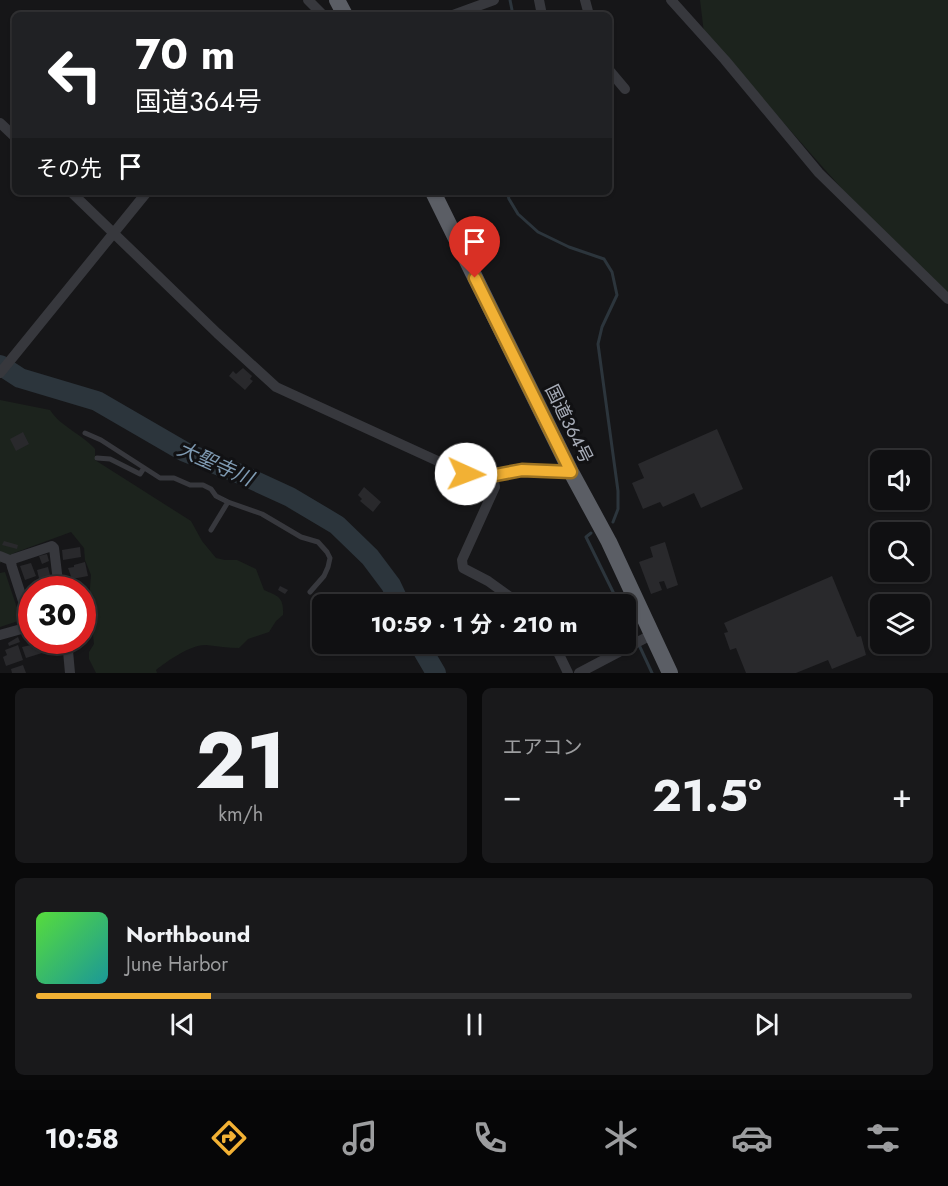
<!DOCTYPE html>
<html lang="ja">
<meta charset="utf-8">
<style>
body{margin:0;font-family:Jost,"Noto Sans JP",sans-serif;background:#19191b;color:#f1f3f6;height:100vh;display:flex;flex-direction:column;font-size:22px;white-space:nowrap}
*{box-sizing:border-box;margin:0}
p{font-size:20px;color:#9c9d9f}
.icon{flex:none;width:33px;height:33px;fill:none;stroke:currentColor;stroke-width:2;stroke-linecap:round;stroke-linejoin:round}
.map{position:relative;height:673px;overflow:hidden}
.drawer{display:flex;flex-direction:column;gap:15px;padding:15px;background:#09090a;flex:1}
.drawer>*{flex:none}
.banner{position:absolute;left:12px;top:12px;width:600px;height:183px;border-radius:9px;box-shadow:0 2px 4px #0004,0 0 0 2px #303032;background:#202124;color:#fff;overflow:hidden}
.buttons{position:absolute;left:870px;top:450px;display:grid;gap:12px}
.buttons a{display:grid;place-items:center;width:60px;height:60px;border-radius:9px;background:#101012;box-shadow:0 2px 4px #0004,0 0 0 2px #303032;font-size:30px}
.speed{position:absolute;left:18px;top:576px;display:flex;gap:12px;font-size:30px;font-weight:700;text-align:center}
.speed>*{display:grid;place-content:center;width:78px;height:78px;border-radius:50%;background:#101012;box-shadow:0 2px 4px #0004,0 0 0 2px #303032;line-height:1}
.speed .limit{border:9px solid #d22;background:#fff;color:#111}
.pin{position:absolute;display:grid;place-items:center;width:51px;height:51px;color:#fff;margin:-62px -26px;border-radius:50% 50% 50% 0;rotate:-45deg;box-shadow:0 0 6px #0007}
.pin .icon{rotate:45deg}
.me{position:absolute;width:66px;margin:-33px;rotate:92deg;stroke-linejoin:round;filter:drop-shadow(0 0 4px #0008)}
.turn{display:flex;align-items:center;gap:21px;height:126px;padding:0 24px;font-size:27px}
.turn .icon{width:78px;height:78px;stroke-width:2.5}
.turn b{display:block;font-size:42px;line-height:51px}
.then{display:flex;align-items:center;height:57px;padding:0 24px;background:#0003;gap:12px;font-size:22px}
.big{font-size:45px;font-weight:700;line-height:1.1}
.drawer .widget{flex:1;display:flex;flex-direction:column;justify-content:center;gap:9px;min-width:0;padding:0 21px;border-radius:9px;background:#19191b}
.drawer .dial{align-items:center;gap:0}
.dial b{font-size:78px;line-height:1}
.song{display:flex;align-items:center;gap:18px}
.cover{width:72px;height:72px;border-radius:9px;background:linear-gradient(135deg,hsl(110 70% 55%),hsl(180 70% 35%))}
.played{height:6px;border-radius:3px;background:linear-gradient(90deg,#f2b134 20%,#303032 20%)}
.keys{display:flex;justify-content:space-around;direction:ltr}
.heat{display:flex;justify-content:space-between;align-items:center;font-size:33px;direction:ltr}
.drawer .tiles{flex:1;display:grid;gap:15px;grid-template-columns:1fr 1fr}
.widget:last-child{grid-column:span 2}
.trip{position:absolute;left:312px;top:594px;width:324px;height:60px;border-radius:9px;background:#101012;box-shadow:0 2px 4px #0004,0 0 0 2px #303032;font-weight:700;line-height:60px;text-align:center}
.tab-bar{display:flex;height:96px;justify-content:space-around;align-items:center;background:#060607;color:#9c9d9f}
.tab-bar .icon{width:42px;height:42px}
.tab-bar .current{color:#f2b134}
.tab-bar b{font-size:27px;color:#f1f3f6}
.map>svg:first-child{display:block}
</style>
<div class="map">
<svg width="948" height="673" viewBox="0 0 948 673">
<rect width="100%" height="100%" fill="#161618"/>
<path fill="#1c231d" d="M700,0H948V293L843,190L704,33Z
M0,400L50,410C61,427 82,434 95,449V460L191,521L202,541L216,558L225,560H237L256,569L264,590C278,596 284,597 283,615L276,621L269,632L248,639L239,648C228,648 217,646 206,645C192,644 167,661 156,670L157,673H96L89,659V652L94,644L89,600L91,575L85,560L84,548L71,532L14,553L0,563Z
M5,572L21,620L0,627V573Z"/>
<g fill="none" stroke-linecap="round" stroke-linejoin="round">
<path stroke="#2c353c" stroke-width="3" d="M510,0L513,15
M507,192L509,199L518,214L538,232L569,247L604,259L612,272L617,295L602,327L598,344L618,491V509L613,522
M591,533L586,537L619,604
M626,617L652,673"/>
<path stroke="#2c353c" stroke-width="20" d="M0,365L20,378L97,401L185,452L240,474L290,497L337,525L370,557L391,585L400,604
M419,644L436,673"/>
</g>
<path fill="#29292c" d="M243,368L252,376L250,379L253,381L245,390L229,376L233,371L236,374Z
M717,429L743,489L701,508L694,493L663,507L660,502L643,509L632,483L644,478L638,464Z
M23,432L29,444L16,451L10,439Z
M364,487L381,502L373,512L360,501L362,499L358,495Z
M4,541L18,545L17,549L2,545Z
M665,542L678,585L667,589L664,581L659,582L662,590L651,594L639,562L653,557L650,547Z
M80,547L81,557L63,560L62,550Z
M47,554L49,561L42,564L39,556Z
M85,562L88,576L72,579L68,568L74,567V565Z
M31,563L36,576L25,580L20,566Z
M48,567L51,579L40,582L37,570Z
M832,576L857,637L861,636L866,655L832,669L828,660L796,673H746L736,648L730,650L724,633L728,632L724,623Z
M280,586L288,590L285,594L278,590Z
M82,599H86L88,610H82Z
M82,614H87L88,622L82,623Z
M89,624L90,633L82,635V626Z
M18,637L20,642L9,646L8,643Z
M33,640H56L58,648L26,658L22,647L31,645L30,641Z
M18,645L23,660L6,666L3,657L7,655L5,650Z
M23,665L26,673H12L11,669Z"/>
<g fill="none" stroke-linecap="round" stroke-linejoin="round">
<path stroke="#37383d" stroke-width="5" d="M85,433L101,440L160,478H174L190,485H203L211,489L216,496L228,502L262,514L301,537L318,542L327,552L330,558L328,567L324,576L310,592
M97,458L110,459L140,474L144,468
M211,530L228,502"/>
<path stroke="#37383d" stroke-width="10" d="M308,0L323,15
M539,0L542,15
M585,0L589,15
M671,0L725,60L819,173L948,299
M453,15L494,0
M609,70L625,89
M0,123L15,137
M71,192L217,333L276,387L466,474L485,477L522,470L571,472
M0,373L147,192
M493,476L495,487L462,560L463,568L488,581L520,604
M0,556L12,561
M31,626L12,567L11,563L13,559L52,546L54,548L59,590
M0,635L32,626
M67,640L70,673
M554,644L568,673
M579,673L651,635"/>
<path stroke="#5b5e65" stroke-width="16" d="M337,0L345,15
M433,192L571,472L609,542L670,673"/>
</g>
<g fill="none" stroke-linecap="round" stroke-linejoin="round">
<g stroke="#9d7322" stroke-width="15">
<path id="route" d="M466,474L485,477L522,470L571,472L475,278"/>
</g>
<use href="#route" stroke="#f2b134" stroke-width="10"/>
</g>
<g text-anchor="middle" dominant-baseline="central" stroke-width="6" stroke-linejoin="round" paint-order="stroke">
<g font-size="18" fill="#a8adb8" stroke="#111113">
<text transform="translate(569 424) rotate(64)">国道364号</text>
</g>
<g font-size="20" font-style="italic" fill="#7f9bb3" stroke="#111113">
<text transform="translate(215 464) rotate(24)">大聖寺川</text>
</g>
</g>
</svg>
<div class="buttons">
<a><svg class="icon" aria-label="sound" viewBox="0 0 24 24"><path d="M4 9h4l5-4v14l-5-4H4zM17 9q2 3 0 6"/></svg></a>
<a><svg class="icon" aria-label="search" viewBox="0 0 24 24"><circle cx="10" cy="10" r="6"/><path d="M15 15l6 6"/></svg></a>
<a><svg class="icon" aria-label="layers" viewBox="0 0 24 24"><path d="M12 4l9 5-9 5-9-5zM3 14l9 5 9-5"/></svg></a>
</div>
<div class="speed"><div class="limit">30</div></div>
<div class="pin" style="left:475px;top:278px;background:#d93025"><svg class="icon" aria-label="arrive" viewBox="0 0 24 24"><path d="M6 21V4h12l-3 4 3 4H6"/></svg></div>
<svg class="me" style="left:466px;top:474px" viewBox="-20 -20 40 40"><circle r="19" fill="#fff"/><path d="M0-13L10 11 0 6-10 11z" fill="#f2b134"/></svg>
<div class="trip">10:59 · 1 分 · 210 m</div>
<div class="banner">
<div class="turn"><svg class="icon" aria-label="left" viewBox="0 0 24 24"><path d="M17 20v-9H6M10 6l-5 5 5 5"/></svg><div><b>70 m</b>国道364号</div></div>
<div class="then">その先<svg class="icon" aria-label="arrive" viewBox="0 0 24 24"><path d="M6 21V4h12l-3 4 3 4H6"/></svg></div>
</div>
</div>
<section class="drawer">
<div class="tiles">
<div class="widget dial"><b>21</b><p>km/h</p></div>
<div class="widget"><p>エアコン</p>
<div class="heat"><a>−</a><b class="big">21.5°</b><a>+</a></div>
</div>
<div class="widget">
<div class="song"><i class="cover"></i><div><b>Northbound</b><p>June Harbor</p></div></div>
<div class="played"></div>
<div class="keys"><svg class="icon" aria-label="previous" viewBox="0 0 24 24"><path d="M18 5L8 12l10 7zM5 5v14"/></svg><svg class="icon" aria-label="pause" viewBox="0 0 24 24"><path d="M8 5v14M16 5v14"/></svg><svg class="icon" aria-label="next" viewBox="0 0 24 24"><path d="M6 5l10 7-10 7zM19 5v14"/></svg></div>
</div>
</div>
</section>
<nav class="tab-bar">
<b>10:58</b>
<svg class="icon current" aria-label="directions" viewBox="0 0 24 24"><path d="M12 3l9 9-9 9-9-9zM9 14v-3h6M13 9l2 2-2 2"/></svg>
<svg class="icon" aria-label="music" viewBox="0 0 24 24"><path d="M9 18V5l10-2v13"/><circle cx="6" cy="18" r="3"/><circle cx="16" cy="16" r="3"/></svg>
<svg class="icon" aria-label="phone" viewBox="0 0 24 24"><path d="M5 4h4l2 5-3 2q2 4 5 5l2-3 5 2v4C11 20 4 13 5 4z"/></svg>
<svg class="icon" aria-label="climate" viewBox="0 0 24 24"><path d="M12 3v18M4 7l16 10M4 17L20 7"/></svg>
<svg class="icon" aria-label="car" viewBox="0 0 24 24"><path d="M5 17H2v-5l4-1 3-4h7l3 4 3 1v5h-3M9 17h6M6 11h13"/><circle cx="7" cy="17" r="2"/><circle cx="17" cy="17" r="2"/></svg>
<svg class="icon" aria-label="filters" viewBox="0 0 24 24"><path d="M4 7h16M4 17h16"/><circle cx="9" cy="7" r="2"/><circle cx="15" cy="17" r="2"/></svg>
</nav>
